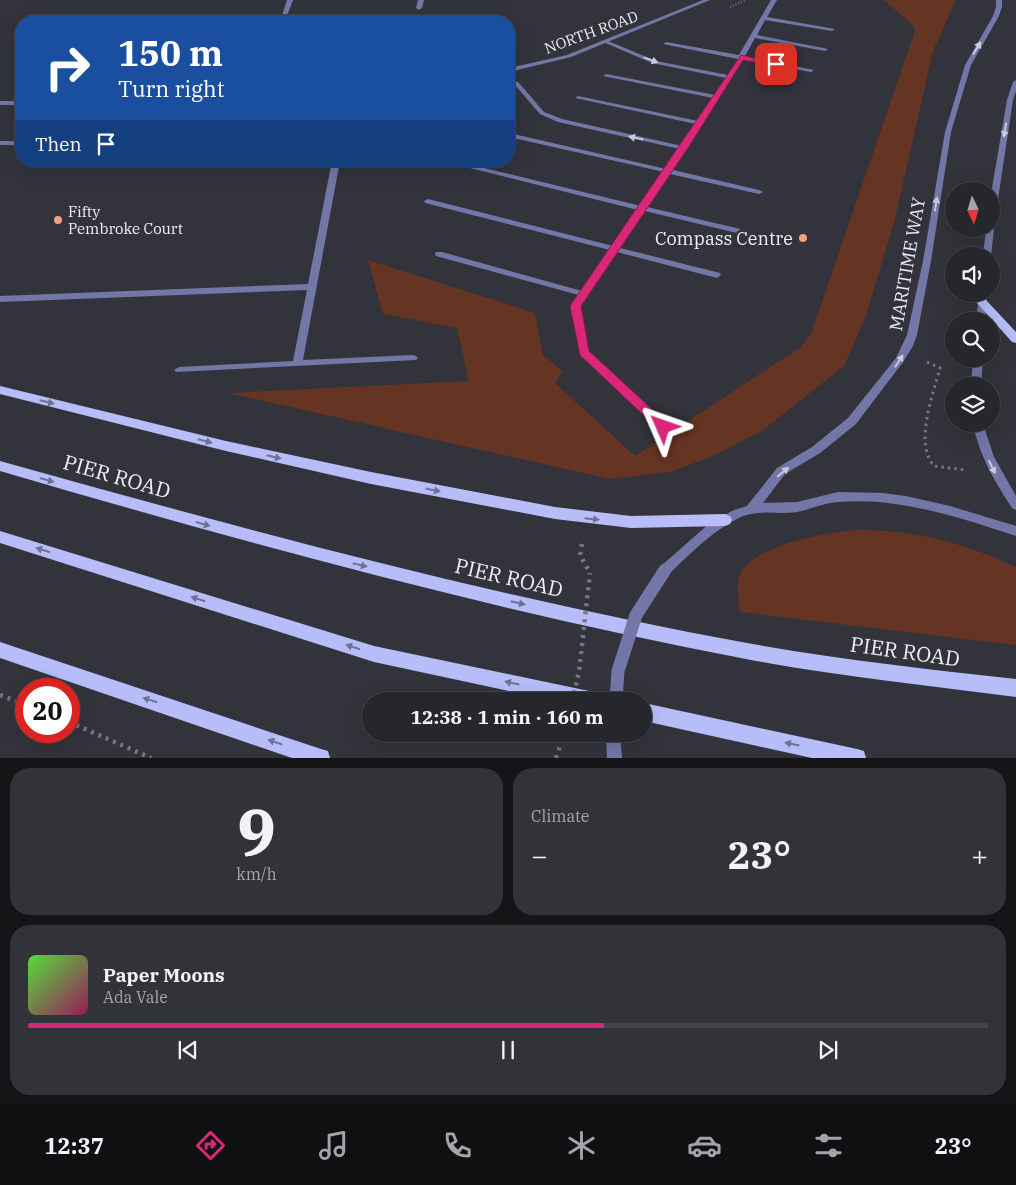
<!DOCTYPE html>
<meta charset="utf-8">
<style>
body{margin:0;font-family:"IBM Plex Serif",serif;background:#323338;color:#f1f3f6;height:100vh;display:flex;flex-direction:column;font-size:19px;white-space:nowrap}
*{box-sizing:border-box;margin:0}
p{font-size:16px;color:#a4a5a9}
.icon{flex:none;width:28px;height:28px;fill:none;stroke:currentColor;stroke-width:2;stroke-linecap:round;stroke-linejoin:round}
.map{position:relative;height:758px;overflow:hidden}
.details{display:flex;flex-direction:column;gap:10px;padding:10px;background:#151518;flex:1}
.details>*{flex:none}
.guide{position:absolute;left:15px;top:15px;width:500px;height:152px;border-radius:20px;box-shadow:0 5px 20px #0002,0 0 0 1px #424448;background:#1a4fa0;color:#fff;overflow:hidden}
.needle{width:32px;rotate:176deg}
.controls{position:absolute;left:945px;top:182px;display:grid;gap:10px}
.controls a{display:grid;place-items:center;width:55px;height:55px;border-radius:50%;background:#26272c;box-shadow:0 5px 20px #0002,0 0 0 1px #424448;font-size:25px}
.speed{position:absolute;left:15px;top:678px;display:flex;gap:10px;font-size:25px;font-weight:700;text-align:center}
.speed>*{display:grid;place-content:center;width:65px;height:65px;border-radius:50%;background:#26272c;box-shadow:0 5px 20px #0002,0 0 0 1px #424448;line-height:1}
.speed .limit{border:8px solid #d22;background:#fff;color:#111}
.pin{position:absolute;display:grid;place-items:center;width:42px;height:42px;color:#fff;margin:-21px;border-radius:10px;box-shadow:0 2px 8px #0006}
.me{position:absolute;width:55px;margin:-28px;rotate:313deg;stroke-linejoin:round;filter:drop-shadow(0 0 4px #0008)}
.turn{display:flex;align-items:center;gap:18px;height:105px;padding:0 20px;font-size:22px}
.turn .icon{width:65px;height:65px;stroke-width:2.5}
.turn b{display:block;font-size:35px;line-height:42px}
.then{display:flex;align-items:center;height:48px;padding:0 20px;background:#0003;gap:10px;font-size:19px}
.big{font-size:38px;font-weight:800;line-height:1.1}
.details .tile{flex:1;display:flex;flex-direction:column;justify-content:center;gap:8px;min-width:0;padding:0 18px;border-radius:20px;background:#323338}
.details .dial{align-items:center;gap:0}
.dial b{font-size:65px;line-height:1}
.song{display:flex;align-items:center;gap:15px}
.cover{width:60px;height:60px;border-radius:8px;background:linear-gradient(135deg,hsl(110 70% 55%),hsl(330 70% 35%))}
.played{height:5px;border-radius:2px;background:linear-gradient(90deg,#db2777 60%,#424448 60%)}
.keys{display:flex;justify-content:space-around;direction:ltr}
.heat{display:flex;justify-content:space-between;align-items:center;font-size:28px;direction:ltr}
.details .tiles{flex:1;display:grid;gap:10px;grid-template-columns:1fr 1fr}
.tile:last-child{grid-column:span 2}
.trip{position:absolute;left:362px;top:692px;width:290px;height:50px;border-radius:25px;background:#26272c;box-shadow:0 5px 20px #0002,0 0 0 1px #424448;font-weight:800;line-height:50px;text-align:center}
.dock{display:flex;height:80px;justify-content:space-around;align-items:center;background:#0f1012;color:#a4a5a9}
.dock .icon{width:35px;height:35px}
.dock .current{color:#db2777}
.dock b{font-size:22px;color:#f1f3f6}
.map>svg:first-child{display:block}
</style>
<div class="map">
<svg width="1016" height="758" viewBox="0 0 1016 758">
<rect width="100%" height="100%" fill="#33343b"/>
<path fill="#653422" d="M884,0H956L933,51L895,219L866,316L844,366L763,430L711,457L670,472L610,479L228,393L469,381L457,328L383,314L368,260L535,313L543,355L563,372L555,383L635,456L801,347L811,334L915,31L913,25Z
M856,530C912,529 965,543 1016,567V645L740,612C739,601 736,587 739,577C748,546 828,532 856,530Z"/>
<g fill="none" stroke-linecap="round" stroke-linejoin="round">
<path stroke="#76777e" stroke-width="2" stroke-dasharray="1 2" stroke-linecap="butt" d="M730,7L745,0"/>
<path stroke="#76777e" stroke-width="3" stroke-dasharray="2.5 4" stroke-linecap="butt" d="M927,362L940,368C933,395 914,443 934,466L966,470"/>
<path stroke="#76777e" stroke-width="4.5" stroke-dasharray="3 5" stroke-linecap="butt" d="M582,544L580,555L590,573
M0,695L26,705
M69,722L151,758
M556,758L564,734"/>
<path fill="#7277a8" fill-rule="evenodd" d="M287,0H293L285,21H280Z
M418,0H424L422,8L419,10L416,8Z
M771,0H777L767,17L835,29L832,31L765,20L757,35L828,49L825,51L755,38L745,56L814,70L811,72L743,60L673,170L759,190L763,192L759,194L670,174L647,207L740,229L741,231L737,233L645,211L620,248L720,273L721,275L717,278L617,252L581,306L589,352L667,424L668,427L667,430H659L581,355L571,306L579,295L436,256L435,254L436,252H442L582,291L610,250L425,203L424,201L428,199L613,246L638,210L442,161H455L641,206L664,172L509,137V133L666,169L680,149L558,122L540,114L515,85L509,81V77L519,83L544,112L562,119L682,146L696,124L575,98L578,96L698,121L713,98L603,76L606,74L715,95L726,78L652,63L603,42L608,41L656,61L728,75L738,59L663,44L666,42L739,55Z
M0,141H21V145H0Z
M332,161H340L303,360L413,355L416,356L418,358L416,360L176,372L174,370L179,367L293,361L307,290L0,302V296L308,284Z"/>
<path fill="#7277a8" fill-rule="evenodd" d="M703,0H710L571,57L509,72V68L567,55Z
M0,101H21V105H0Z"/>
<path fill="#7277a8" fill-rule="evenodd" d="M996,0H1002V7L999,16L971,65L951,132L931,261L917,335L913,346L903,362L856,424L820,453L785,474L763,503L797,502L838,492L883,493L906,496L950,506L1016,526V536C958,517 899,497 838,502C824,503 811,509 797,512C778,515 759,509 741,517C713,530 691,553 669,574L665,575L661,574L659,570L661,566L711,522L734,510L747,506L777,468L812,447L848,418L896,358L907,335L923,261L945,132L965,65L993,16L996,7Z
M1016,80V91L1013,100L995,219L991,221V194L1007,100L1013,82Z
M991,227L994,229L991,256H983L986,229H991Z
M979,294H987L985,321H976Z
M973,359H983L981,386H971Z
M973,424H983L994,457L1016,496V510L1012,508C995,482 979,455 973,424Z
M606,734H620L622,758H607Z"/>
<path fill="#b6bdf9" fill-rule="evenodd" d="M982,298L986,300L1016,332V343L1012,342L978,304L976,302L978,300Z
M0,386L226,441L371,472L555,507L631,516L725,514L730,516L732,520L730,524L725,526L631,528L555,519L371,484L226,451L0,394Z
M0,461C247,530 494,597 747,643C836,659 926,669 1016,679V697C926,685 836,676 746,659C494,611 246,543 0,471Z
M0,531L374,646L594,692L600,695L603,701H555L374,662L0,543Z
M0,642L321,749L328,751L330,758H292L0,658Z
M644,703L857,749L864,751L866,758H812L644,721Z"/>
<path stroke="#76777e" stroke-width="4.5" stroke-dasharray="3 5" stroke-linecap="butt" d="M572,701L579,672L590,573"/>
<path stroke="#7277a8" stroke-width="13" d="M616,701L618,671L636,615L665,570"/>
</g>
<defs><path id="oneway-solid" d="M-6-.8H1V-3.2L6.5 0L1 3.2V.8H-6Z" transform="scale(1.25)"/></defs>
<g fill="#c9cbdd">
<use href="#oneway-solid" transform="translate(977 48) rotate(-59)"/>
<use href="#oneway-solid" transform="translate(651 60) rotate(20)"/>
<use href="#oneway-solid" transform="translate(1005 130) rotate(100)"/>
<use href="#oneway-solid" transform="translate(636 138) rotate(-168)"/>
<use href="#oneway-solid" transform="translate(936 204) rotate(-81)"/>
<use href="#oneway-solid" transform="translate(899 361) rotate(-57)"/>
<use href="#oneway-solid" transform="translate(992 467) rotate(64)"/>
<use href="#oneway-solid" transform="translate(783 472) rotate(-40)"/>
</g>
<g fill="#6e7290">
<use href="#oneway-solid" transform="translate(47 402) rotate(14)"/>
<use href="#oneway-solid" transform="translate(205 441) rotate(14)"/>
<use href="#oneway-solid" transform="translate(274 457) rotate(13)"/>
<use href="#oneway-solid" transform="translate(47 480) rotate(16)"/>
<use href="#oneway-solid" transform="translate(433 490) rotate(11)"/>
<use href="#oneway-solid" transform="translate(592 519) rotate(6)"/>
<use href="#oneway-solid" transform="translate(203 524) rotate(16)"/>
<use href="#oneway-solid" transform="translate(43 550) rotate(-163)"/>
<use href="#oneway-solid" transform="translate(360 565) rotate(13)"/>
<use href="#oneway-solid" transform="translate(198 599) rotate(-163)"/>
<use href="#oneway-solid" transform="translate(518 603) rotate(13)"/>
<use href="#oneway-solid" transform="translate(353 647) rotate(-163)"/>
<use href="#oneway-solid" transform="translate(512 683) rotate(-168)"/>
<use href="#oneway-solid" transform="translate(150 700) rotate(-162)"/>
<use href="#oneway-solid" transform="translate(275 742) rotate(-161)"/>
<use href="#oneway-solid" transform="translate(792 744) rotate(-168)"/>
</g>
<path fill="#db2777" stroke="#8e194d" d="M741,55L779,64L776,66L743,60L688,148L581,306L589,351L668,424L669,427L663,432L659,430L580,355L570,306Z"/>
<g fill="#f3a082" stroke="#33343b" stroke-width="2">
<circle cx="58" cy="220" r="5"/>
<circle cx="803" cy="238" r="5"/>
</g>
<g text-anchor="middle" dominant-baseline="central" stroke-width="5" stroke-linejoin="round" paint-order="stroke">
<g font-size="15" fill="#eeeff4" stroke="#33343b">
<text transform="translate(591 32) rotate(-20)">NORTH ROAD</text>
</g>
<g font-size="15" fill="#eeeff4" stroke="#33343b" text-anchor="start">
<text x="68" y="211">Fifty<tspan x="68" dy="17">Pembroke Court</tspan></text>
</g>
<g font-size="18" fill="#eeeff4" stroke="#33343b" text-anchor="end">
<text x="793" y="238">Compass Centre</text>
</g>
<g font-size="18" fill="#eeeff4" stroke="#33343b">
<text transform="translate(907 264) rotate(-80)">MARITIME WAY</text>
</g>
<g font-size="21" fill="#eeeff4" stroke="#33343b">
<text transform="translate(117 476) rotate(16)">PIER ROAD</text>
<text transform="translate(509 577) rotate(13)">PIER ROAD</text>
<text transform="translate(905 651) rotate(8)">PIER ROAD</text>
</g>
</g>
</svg>
<div class="controls">
<a><svg class="needle" viewBox="-14 -14 28 28"><path d="M0-13l5 13h-10z" fill="#e53935"/><path d="M0 13l5-13h-10z" fill="#a4a5a9"/></svg></a>
<a><svg class="icon" aria-label="sound" viewBox="0 0 24 24"><path d="M4 9h4l5-4v14l-5-4H4zM17 9q2 3 0 6"/></svg></a>
<a><svg class="icon" aria-label="search" viewBox="0 0 24 24"><circle cx="10" cy="10" r="6"/><path d="M15 15l6 6"/></svg></a>
<a><svg class="icon" aria-label="layers" viewBox="0 0 24 24"><path d="M12 4l9 5-9 5-9-5zM3 14l9 5 9-5"/></svg></a>
</div>
<div class="speed"><div class="limit">20</div></div>
<div class="pin" style="left:776px;top:64px;background:#d93025"><svg class="icon" aria-label="arrive" viewBox="0 0 24 24"><path d="M6 21V4h12l-3 4 3 4H6"/></svg></div>
<svg class="me" style="left:663px;top:427px" viewBox="-20 -20 40 40"><path d="M0-17L14 15 0 8-14 15z" fill="#db2777" stroke="#fff" stroke-width="4"/></svg>
<div class="trip">12:38 · 1 min · 160 m</div>
<div class="guide">
<div class="turn"><svg class="icon" aria-label="right" viewBox="0 0 24 24"><path d="M7 20v-9h11M14 6l5 5-5 5"/></svg><div><b>150 m</b>Turn right</div></div>
<div class="then">Then<svg class="icon" aria-label="arrive" viewBox="0 0 24 24"><path d="M6 21V4h12l-3 4 3 4H6"/></svg></div>
</div>
</div>
<section class="details">
<div class="tiles">
<div class="tile dial"><b>9</b><p>km/h</p></div>
<div class="tile"><p>Climate</p>
<div class="heat"><a>−</a><b class="big">23°</b><a>+</a></div>
</div>
<div class="tile">
<div class="song"><i class="cover"></i><div><b>Paper Moons</b><p>Ada Vale</p></div></div>
<div class="played"></div>
<div class="keys"><svg class="icon" aria-label="previous" viewBox="0 0 24 24"><path d="M18 5L8 12l10 7zM5 5v14"/></svg><svg class="icon" aria-label="pause" viewBox="0 0 24 24"><path d="M8 5v14M16 5v14"/></svg><svg class="icon" aria-label="next" viewBox="0 0 24 24"><path d="M6 5l10 7-10 7zM19 5v14"/></svg></div>
</div>
</div>
</section>
<nav class="dock">
<b>12:37</b>
<svg class="icon current" aria-label="directions" viewBox="0 0 24 24"><path d="M12 3l9 9-9 9-9-9zM9 14v-3h6M13 9l2 2-2 2"/></svg>
<svg class="icon" aria-label="music" viewBox="0 0 24 24"><path d="M9 18V5l10-2v13"/><circle cx="6" cy="18" r="3"/><circle cx="16" cy="16" r="3"/></svg>
<svg class="icon" aria-label="phone" viewBox="0 0 24 24"><path d="M5 4h4l2 5-3 2q2 4 5 5l2-3 5 2v4C11 20 4 13 5 4z"/></svg>
<svg class="icon" aria-label="climate" viewBox="0 0 24 24"><path d="M12 3v18M4 7l16 10M4 17L20 7"/></svg>
<svg class="icon" aria-label="car" viewBox="0 0 24 24"><path d="M5 17H2v-5l4-1 3-4h7l3 4 3 1v5h-3M9 17h6M6 11h13"/><circle cx="7" cy="17" r="2"/><circle cx="17" cy="17" r="2"/></svg>
<svg class="icon" aria-label="filters" viewBox="0 0 24 24"><path d="M4 7h16M4 17h16"/><circle cx="9" cy="7" r="2"/><circle cx="15" cy="17" r="2"/></svg>
<b>23°</b>
</nav>
